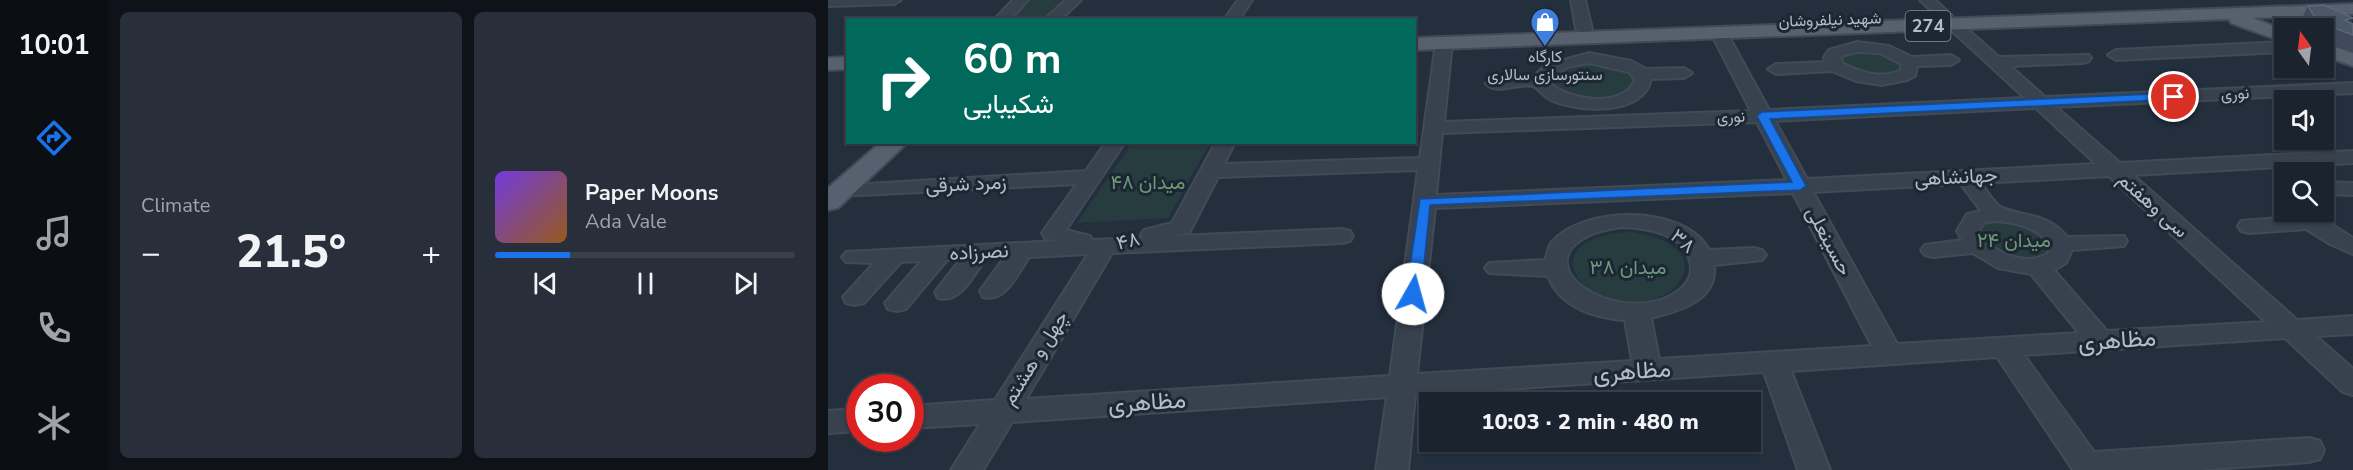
<!DOCTYPE html>
<meta charset="utf-8">
<style>
body{margin:0;font-family:"Nunito Sans",Vazirmatn,sans-serif;background:#282f3a;color:#f1f3f6;height:100vh;display:flex;flex-direction:column;font-size:22px;white-space:nowrap}
*{box-sizing:border-box;margin:0}
p{font-size:20px;color:#a0a4aa}
.icon{flex:none;width:33px;height:33px;fill:none;stroke:currentColor;stroke-width:2;stroke-linecap:round;stroke-linejoin:round}
.map{position:relative;flex:1;overflow:hidden}
.side{display:flex;flex-direction:column;gap:12px;padding:12px;background:#0f1319;width:720px}
.side>*{flex:none}
.guide{position:absolute;left:18px;top:18px;width:570px;height:126px;border-radius:0px;box-shadow:0 2px 4px #0004,0 0 0 2px #39404a;background:#00695c;color:#fff;overflow:hidden}
.needle{width:39px;rotate:346deg}
.fabs{position:absolute;left:1446px;top:18px;display:grid;gap:12px}
.fabs a{display:grid;place-items:center;width:60px;height:60px;border-radius:0px;background:#1b232e;box-shadow:0 2px 4px #0004,0 0 0 2px #39404a;font-size:30px}
.speed{position:absolute;left:18px;top:374px;display:flex;gap:12px;font-size:30px;font-weight:700;text-align:center}
.speed>*{display:grid;place-content:center;width:78px;height:78px;border-radius:50%;background:#1b232e;box-shadow:0 2px 4px #0004,0 0 0 2px #39404a;line-height:1}
.speed .limit{border:9px solid #d22;background:#fff;color:#111}
.pin{position:absolute;display:grid;place-items:center;width:51px;height:51px;color:#fff;margin:-26px;border:3px solid #fff;border-radius:50%;box-shadow:0 2px 6px #0007}
.me{position:absolute;width:66px;margin:-33px;rotate:7deg;stroke-linejoin:round;filter:drop-shadow(0 0 4px #0008)}
.turn{display:flex;align-items:center;gap:21px;height:126px;padding:0 18px;font-size:27px}
.turn .icon{width:78px;height:78px;stroke-width:2.5}
.turn b{display:block;font-size:42px;line-height:51px}
.big{font-size:45px;font-weight:800;line-height:1.1}
.side .widget{flex:1;display:flex;flex-direction:column;justify-content:center;gap:9px;min-width:0;padding:0 21px;border-radius:9px;background:#282f3a}
.song{display:flex;align-items:center;gap:18px}
.cover{width:72px;height:72px;border-radius:9px;background:linear-gradient(135deg,hsl(260 70% 55%),hsl(30 70% 35%))}
.played{height:6px;border-radius:3px;background:linear-gradient(90deg,#1a73e8 25%,#39404a 25%)}
.keys{display:flex;justify-content:space-around;direction:ltr}
.heat{display:flex;justify-content:space-between;align-items:center;font-size:33px;direction:ltr}
.side .tiles{flex:1;display:grid;gap:12px;grid-template-columns:repeat(2,1fr)}
.trip{position:absolute;left:591px;top:392px;width:342px;height:60px;border-radius:0px;background:#1b232e;box-shadow:0 2px 4px #0004,0 0 0 2px #39404a;font-weight:800;line-height:60px;text-align:center}
main{display:flex;flex:1;min-height:0}
.tabs{display:flex;flex-direction:column;width:108px;justify-content:space-around;align-items:center;background:#0b0e12;color:#a0a4aa}
.tabs .icon{width:42px;height:42px}
.tabs .on{color:#1a73e8}
.tabs b{font-size:27px;color:#f1f3f6}
.map>svg:first-child{display:block}
</style>
<main>
<nav class="tabs">
<b>10:01</b>
<svg class="icon on" aria-label="directions" viewBox="0 0 24 24"><path d="M12 3l9 9-9 9-9-9zM9 14v-3h6M13 9l2 2-2 2"/></svg>
<svg class="icon" aria-label="music" viewBox="0 0 24 24"><path d="M9 18V5l10-2v13"/><circle cx="6" cy="18" r="3"/><circle cx="16" cy="16" r="3"/></svg>
<svg class="icon" aria-label="phone" viewBox="0 0 24 24"><path d="M5 4h4l2 5-3 2q2 4 5 5l2-3 5 2v4C11 20 4 13 5 4z"/></svg>
<svg class="icon" aria-label="climate" viewBox="0 0 24 24"><path d="M12 3v18M4 7l16 10M4 17L20 7"/></svg>
</nav>
<section class="side">
<div class="tiles">
<div class="widget"><p>Climate</p>
<div class="heat"><a>−</a><b class="big">21.5°</b><a>+</a></div>
</div>
<div class="widget">
<div class="song"><i class="cover"></i><div><b>Paper Moons</b><p>Ada Vale</p></div></div>
<div class="played"></div>
<div class="keys"><svg class="icon" aria-label="previous" viewBox="0 0 24 24"><path d="M18 5L8 12l10 7zM5 5v14"/></svg><svg class="icon" aria-label="pause" viewBox="0 0 24 24"><path d="M8 5v14M16 5v14"/></svg><svg class="icon" aria-label="next" viewBox="0 0 24 24"><path d="M6 5l10 7-10 7zM19 5v14"/></svg></div>
</div>
</div>
</section>
<div class="map">
<svg width="1525" height="470" viewBox="0 0 1525 470">
<rect width="100%" height="100%" fill="#242f3e"/>
<path fill="#263c3f" d="M199,0H240L218,19L177,20Z
M1047,50L1073,60L1076,69C1058,78 1028,79 1013,62L1015,54Z
M761,58L805,67L812,88L794,99H734L714,81L723,68Z
M304,143H382L340,218L249,223Z
M1194,219L1229,247L1213,263L1158,251L1147,221Z
M802,232C822,234 866,246 855,275C852,282 847,288 841,292C770,335 687,238 802,232Z"/>
<g fill="none" stroke-linecap="round" stroke-linejoin="round">
<g stroke="#414a57" stroke-width="4">
<path id="minor" d="M0,0H73L66,4L0,6Z
M185,0H200L182,20H166Z
M238,0H253L232,20H216Z
M410,0H424L411,20H396Z
M743,0H757L764,29L761,32L756,34L748,29Z
M1092,0H1107L1124,16L1122,19H1112Z
M1126,21L1131,22L1171,57L1261,55L1263,58L1261,61L1255,63L1182,66L1217,97L1525,83V93L1228,107L1292,163L1525,151V163L1305,175L1469,320L1525,316V334L1488,336L1525,369V395L1515,392L1457,338L1196,355L1266,452L1481,438L1492,441L1496,450L1492,459L1481,462L1369,470H1245L1169,357L963,371L1002,470H970L936,372L587,395L580,470H548L559,397L184,422L155,470H123L152,424L82,428V406L167,400L260,254L201,257C190,273 178,303 155,297L152,291L176,258H158C146,274 133,304 110,298L107,292L132,260H119L78,309L69,311L60,309L57,303L93,261L73,262L36,303L27,305L18,303L15,297L46,263L18,262L14,257L18,252L229,241L217,238L214,233L249,184L13,196L6,194L3,190L6,186L258,171L278,142H297L238,230L262,236L264,240L315,238L313,235L316,230L344,223L388,142H407L396,164L592,158L608,43L616,38L624,43L616,122L923,111L883,33L891,28L899,33L941,110L1197,98L1121,28L1119,25ZM1208,108L1268,164L979,179L947,121ZM929,122L959,180L608,195L614,133ZM590,170L562,376L198,399L284,253L514,243L522,241L525,236L522,231L514,229L347,236L361,233L390,177ZM1281,176L1438,322L1279,331L1226,270L1238,263L1244,250L1296,246L1299,241L1296,236L1239,237C1221,214 1199,217 1174,208C1167,205 1158,190 1153,183ZM1133,184L1153,211L1139,214L1129,231L1134,240L1097,245L1093,250L1097,255L1105,257L1145,253L1170,268L1203,274L1251,333L1069,344L985,192ZM965,193L1044,346L831,359L823,318C850,311 890,301 886,265L934,260L938,255L934,250L926,248L881,250C856,204 755,205 723,243C720,248 719,255 717,260L661,263L657,268L661,273L720,276C732,307 766,318 797,320L804,361L589,374L607,208ZM1166,221C1185,222 1206,226 1219,241L1221,253C1198,267 1164,254 1151,231L1155,223ZM793,227C820,228 862,234 863,269C863,282 853,290 842,296C783,325 697,265 762,235C771,231 783,229 793,227Z
M1029,42L1061,46L1084,57L1123,55L1131,60L1123,65L1089,66L1087,76L1079,80L1054,85L1028,81L1004,71L948,74L940,69L948,64L997,62L996,57L1001,50ZM1029,52L1052,53L1073,64V70C1054,80 1032,72 1014,63L1013,56Z
M1456,42V52L1288,60L1280,55L1288,50Z
M761,53L803,61L818,69L856,68L864,73L856,78L823,79C816,116 752,112 725,101C717,98 713,91 707,87C694,80 668,97 658,83L666,78L706,76L718,65ZM761,63L801,72L807,80C795,109 742,100 723,84L721,79L739,67Z
M1496,182L1525,183V195L1496,194Z
M1462,212H1484L1525,238V254L1502,244L1478,229L1421,233L1413,231L1410,226L1413,221L1464,217Z
M32,409V431L0,433V411Z"/>
</g>
<g stroke="#414a57" stroke-width="4">
<path id="major" d="M1525,4V14L1425,18L1456,30V42L1403,23L1401,19L586,50V38Z
M1496,43L1525,53V66L1496,56Z
M20,57V69L0,70V58Z
M53,142H80L10,208L0,210V188Z"/>
</g>
<use href="#minor" fill="#38414e" fill-rule="evenodd"/>
<use href="#major" fill="#56606e" fill-rule="evenodd"/>
</g>
<path fill="#3f4b5c" d="M1480,6L1525,18L1523,23L1525,24V52L1497,41L1496,42V28H1478L1473,20Z"/>
<path fill="#2f3b4b" d="M1525,18V19L1518,32L1517,20Z"/>
<path fill="#4b5868" stroke="#5c6777" stroke-width="1.5" d="M1496,5L1525,18L1517,20L1525,24V35L1504,27L1502,29L1491,24L1480,6Z"/>
<path fill="#1a73e8" stroke="#114b97" stroke-width="1.5" d="M1346,93L1350,94V99L942,119L978,186L972,190L602,205L593,294L585,298L578,294L592,199L964,182L929,116L934,112Z"/>
<defs>
<g id="shop-pin" transform="scale(1.5)"><path d="M0 17L-7.5 6A9.5 9.5 0 1 1 7.5 6Z" fill="#3f7fe0" stroke="#1d2633"/><path d="M-5-2.5h2.3a2.7 3.5 0 0 1 5.4 0H5L5.5 6h-11ZM-1.5-2.5h3a1.5 2.3 0 0 0-3 0Z" fill="#fff"/></g>
</defs>
<g fill-rule="evenodd">
<use href="#shop-pin" x="717" y="22"/>
</g>
<g text-anchor="middle" dominant-baseline="central" stroke-width="6" stroke-linejoin="round" paint-order="stroke">
<g font-size="16" fill="#b4bcc9" stroke="#1d2633">
<text transform="translate(1002 20) rotate(-2)">شهید نیلفروشان</text>
<text transform="translate(1407 94) rotate(-3)">نوری</text>
<text transform="translate(903 117) rotate(-2)">نوری</text>
</g>
<g font-size="16" fill="#b4bcc9" stroke="#1d2633">
<text x="717" y="57">کارگاه<tspan x="717" dy="18">سنتورسازی سالاری</tspan></text>
</g>
<rect fill="#1d2633" stroke="#878f9c" stroke-width="1.5" x="1077.5" y="11" width="45" height="30" rx="4.5"/>
<g font-size="18" font-weight="bold" fill="#b4bcc9">
<text x="1100" y="26">274</text>
</g>
<g font-size="20" fill="#b4bcc9" stroke="#1d2633">
<text transform="translate(1128 177) rotate(-3)">جهانشاهی</text>
<text transform="translate(138 184) rotate(-3)">زمرد شرقی</text>
<text transform="translate(1325 205) rotate(42)">سی وهفتم</text>
<text transform="translate(300 241) rotate(-14)">۴۸</text>
<text transform="translate(855 241) rotate(40)">۳۸</text>
<text transform="translate(1001 241) rotate(62)">حسینعلی</text>
<text transform="translate(151 252) rotate(-3)">نصرزاده</text>
<text transform="translate(207 358) rotate(-58)">چهل و هشتم</text>
</g>
<g font-size="20" fill="#6b9a76" stroke="#1d2633">
<text x="320" y="182">میدان ۴۸</text>
<text x="1186" y="240">میدان ۲۴</text>
<text x="800" y="267">میدان ۳۸</text>
</g>
<g font-size="24" fill="#b4bcc9" stroke="#1d2633">
<text transform="translate(1289 340) rotate(-4)">مظاهری</text>
<text transform="translate(804 371) rotate(-4)">مظاهری</text>
<text transform="translate(319 402) rotate(-4)">مظاهری</text>
</g>
</g>
</svg>
<div class="fabs">
<a><svg class="needle" viewBox="-14 -14 28 28"><path d="M0-13l5 13h-10z" fill="#e53935"/><path d="M0 13l5-13h-10z" fill="#a0a4aa"/></svg></a>
<a><svg class="icon" aria-label="sound" viewBox="0 0 24 24"><path d="M4 9h4l5-4v14l-5-4H4zM17 9q2 3 0 6"/></svg></a>
<a><svg class="icon" aria-label="search" viewBox="0 0 24 24"><circle cx="10" cy="10" r="6"/><path d="M15 15l6 6"/></svg></a>
</div>
<div class="speed"><div class="limit">30</div></div>
<div class="pin" style="left:1346px;top:97px;background:#d93025"><svg class="icon" aria-label="arrive" viewBox="0 0 24 24"><path d="M6 21V4h12l-3 4 3 4H6"/></svg></div>
<svg class="me" style="left:585px;top:294px" viewBox="-20 -20 40 40"><circle r="19" fill="#fff"/><path d="M0-13L10 11 0 6-10 11z" fill="#1a73e8"/></svg>
<div class="trip">10:03 · 2 min · 480 m</div>
<div class="guide">
<div class="turn"><svg class="icon" aria-label="right" viewBox="0 0 24 24"><path d="M7 20v-9h11M14 6l5 5-5 5"/></svg><div><b>60 m</b>شکیبایی</div></div>
</div>
</div>
</main>
